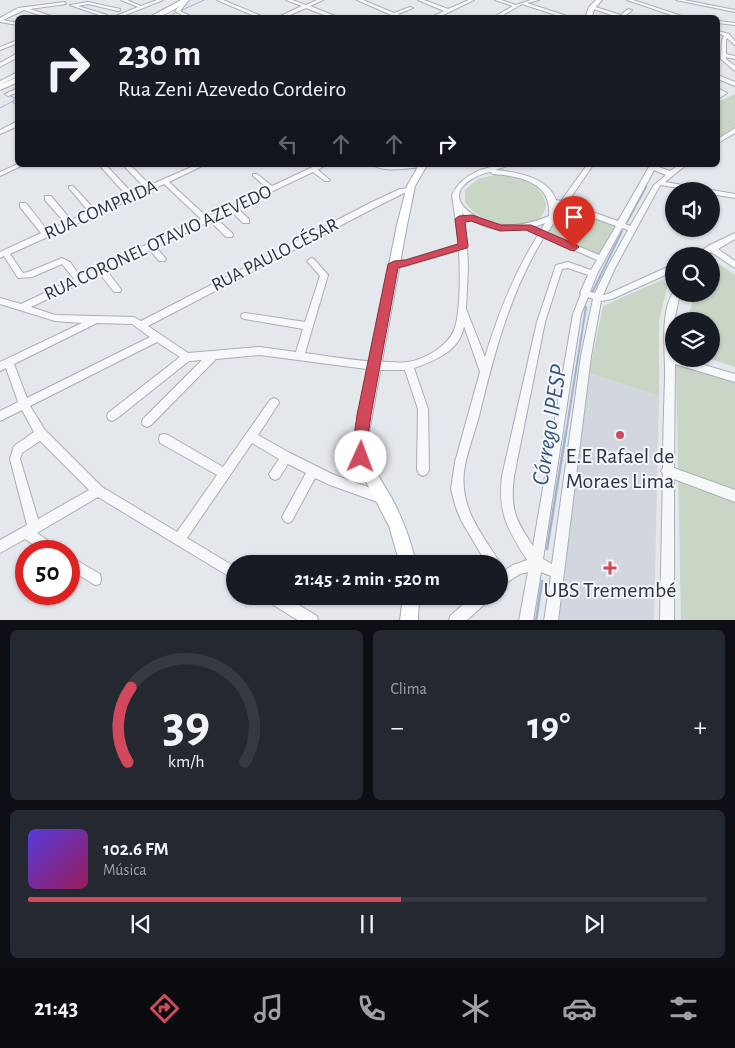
<!DOCTYPE html>
<html lang="pt">
<meta charset="utf-8">
<style>
body{margin:0;font-family:"Alegreya Sans",sans-serif;background:#242831;color:#f1f3f6;height:100vh;display:flex;flex-direction:column;font-size:19px;white-space:nowrap}
*{box-sizing:border-box;margin:0}
p{font-size:16px;color:#9ea1a6}
.icon{flex:none;width:28px;height:28px;fill:none;stroke:currentColor;stroke-width:2;stroke-linecap:round;stroke-linejoin:round}
.map{position:relative;height:620px;overflow:hidden}
.panel{display:flex;flex-direction:column;gap:10px;padding:10px;background:#0d0f14;flex:1}
.panel>*{flex:none}
.top-card{position:absolute;left:15px;top:15px;width:705px;height:152px;border-radius:8px;box-shadow:0 1px 4px #0004;background:#171b24;color:#f1f3f6;overflow:hidden}
.tools{position:absolute;left:665px;top:182px;display:grid;gap:10px}
.tools a{display:grid;place-items:center;width:55px;height:55px;border-radius:50%;background:#171b24;box-shadow:0 1px 4px #0004;font-size:25px}
.speed{position:absolute;left:15px;top:540px;display:flex;gap:10px;font-size:25px;font-weight:700;text-align:center}
.speed>*{display:grid;place-content:center;width:65px;height:65px;border-radius:50%;background:#171b24;box-shadow:0 1px 4px #0004;line-height:1}
.speed .limit{border:8px solid #d22;background:#fff;color:#111}
.pin{position:absolute;display:grid;place-items:center;width:42px;height:42px;color:#fff;margin:-51px -21px;border-radius:50% 50% 50% 0;rotate:-45deg;box-shadow:0 0 5px #0007}
.pin .icon{rotate:45deg}
.me{position:absolute;width:55px;margin:-28px;rotate:2deg;stroke-linejoin:round;filter:drop-shadow(0 0 4px #0008)}
.turn{display:flex;align-items:center;gap:18px;height:105px;padding:0 20px;font-size:22px}
.turn .icon{width:65px;height:65px;stroke-width:2.5}
.turn b{display:block;font-size:35px;line-height:42px}
.lanes{display:flex;align-items:center;height:48px;padding:0 20px;background:#0003;justify-content:center;gap:25px;direction:ltr}
.lanes .off{opacity:.35}
.big{font-size:38px;font-weight:700;line-height:1.1}
.panel .card{flex:1;display:flex;flex-direction:column;justify-content:center;gap:8px;min-width:0;padding:0 18px;border-radius:8px;background:#242831}
.panel .dial{align-items:center;gap:0}
.dial svg{height:130px;overflow:visible;fill:none;stroke:#363941;stroke-width:7;stroke-linecap:round;text-anchor:middle}
.dial text{fill:#f1f3f6;stroke:none}
.song{display:flex;align-items:center;gap:15px}
.cover{width:60px;height:60px;border-radius:8px;background:linear-gradient(135deg,hsl(250 70% 55%),hsl(330 70% 35%))}
.played{height:5px;border-radius:2px;background:linear-gradient(90deg,#d1495b 55%,#363941 55%)}
.keys{display:flex;justify-content:space-around;direction:ltr}
.heat{display:flex;justify-content:space-between;align-items:center;font-size:28px;direction:ltr}
.panel .tiles{flex:1;display:grid;gap:10px;grid-template-columns:1fr 1fr}
.card:last-child{grid-column:span 2}
.trip{position:absolute;left:226px;top:555px;width:282px;height:50px;border-radius:25px;background:#171b24;box-shadow:0 1px 4px #0004;font-weight:700;line-height:50px;text-align:center}
.tabs{display:flex;height:80px;justify-content:space-around;align-items:center;background:#090b0e;color:#9ea1a6}
.tabs .icon{width:35px;height:35px}
.tabs .selected{color:#d1495b}
.tabs b{font-size:22px;color:#f1f3f6}
.map>svg:first-child{display:block}
</style>
<div class="map">
<svg width="735" height="621" viewBox="0 0 735 621">
<rect width="100%" height="100%" fill="#e4e7ec"/>
<path fill="#d2d6de" d="M589,373L659,396L654,620L559,621Z"/>
<path fill="#c9d6c5" d="M735,94V128L718,138V102Z
M494,175C514,175 542,182 546,205C541,240 477,226 465,201V190L478,179Z
M566,207L615,226L599,255L546,235Z
M718,263L735,275V367L710,359L711,321H689V313L695,294H711V270Z
M662,280L668,284L659,321V396L589,373L603,306Z
M676,363L735,382V620H681Z"/>
<g fill="none" stroke-linecap="round" stroke-linejoin="round">
<path stroke="#9fb4cc" stroke-width="1" d="M180,11L204,0
M169,18L175,13
M0,108L15,100V98L6,94L18,88"/>
<path stroke="#9fb4cc" stroke-width="2" d="M627,222L646,187
M592,293L622,231
M566,433L586,307"/>
<path stroke="#9fb4cc" stroke-width="2.5" d="M547,549L566,432
M536,621L542,581"/>
<g stroke="#a9aeb7" stroke-width="2">
<path id="minor" d="M121,0H127L141,6L157,0H163L118,18H111L138,7Z
M185,0H189L180,11L194,18H187L175,11Z
M217,0H223L266,18H259Z
M286,0H292L306,5L317,0H323L310,6L340,18H332L306,8L283,18H276L302,6Z
M357,0H363L394,13L410,7L413,8L398,14L405,18H398Z
M418,0H424L448,9L469,0H474L437,18H430L444,11Z
M495,0H501L516,5L531,0H539L527,3L573,18H565L522,4L498,18H492L513,6Z
M627,0H633L688,18H680Z
M676,0H684L735,10V12Z
M65,2L66,4L30,9L57,18H49L24,10L3,20L18,23V25L0,22V18L18,8Z
M88,2L120,9V10L118,11L88,4L78,6L107,15L105,17L70,5Z
M592,6L621,15L628,9L632,10L625,16L628,18H620L591,8Z
M718,21L735,23V25L718,23Z
M718,31L729,34L735,41V45L727,38L726,40V54L735,56V59L726,57V59L735,66V71L721,59L722,40L724,36L718,33Z
M18,40V43L0,50V47Z
M16,54H18V57L0,67V63Z
M16,73H18V76L0,85V81Z
M718,75L735,82V86L718,79Z
M18,88V92L8,96L5,94Z
M718,88L727,93L718,99V95L720,93L718,92Z
M16,100L18,101V105L13,102Z
M18,121V126L0,134V130Z
M735,128V133L718,143V139Z
M18,164V165H23L0,176V172Z
M100,165H106L132,193L145,188L123,165H130L150,185L196,165H204L169,182L207,217L267,188L253,176V174H257L272,186L317,165H325L318,170L330,180L329,181H325L313,172L237,208L249,219V223H243L231,211L216,218L232,233L233,235L232,237H226L210,221L156,247L166,259L165,261H159L150,250L107,271L120,288L121,290L120,292H114L100,274L31,307L55,315L134,317L141,321L372,202L400,189L412,188V192L404,193L378,206L148,326L188,353L260,347L296,352L303,329L245,319L242,318L241,316L242,314L245,313L305,322L320,276L307,261L311,258L314,259L328,275L305,353C333,357 361,362 389,362C395,362 402,363 408,362C425,359 447,347 454,330C461,313 460,269 459,250L406,266L394,267L390,264L394,261L406,260L459,244L452,195C462,173 488,165 510,165L495,170C516,172 548,177 556,200L561,201L587,165H593L567,203L618,221L650,165H656V166L670,171L679,165H686L665,182L735,194V198L711,194V191H696L661,185L659,187L615,268L603,295L608,294L674,264V271L612,299L601,301L591,356L558,621H544L551,576L541,572L533,621H519L528,572L520,574L500,587V573L513,565L527,560C507,528 498,514 502,476L537,322L556,265L568,262L591,270L597,260L544,237C510,292 494,354 479,416C474,435 467,452 464,471C460,508 480,531 498,560L500,564V565L487,564L462,522L456,508L451,489L455,462L480,372L464,326C460,351 434,361 414,368L428,409L429,470L427,474L423,476L419,474L417,470L418,409L405,370H374L260,355L216,359L151,425L147,427L143,425L142,422L143,419L202,360L189,361L116,419L112,421L108,419L107,416L108,413L180,357L157,342L30,406L45,430L102,487L177,532L217,475L160,443L159,439L160,435L164,434L168,435L223,467L270,400L274,398L278,400L279,403L258,435L290,453L332,474L387,494L389,498L387,502L383,504L330,485L315,478L292,521L288,523L284,521L282,517L306,473L288,464L279,478L275,480L271,478L269,474L279,459L252,443L187,538L235,567V580L98,497L37,533L57,547L59,551H43L25,539L0,553V540L27,525L10,459L14,446L34,432L22,410L0,421V411L18,402L6,368L0,371V362L82,323L55,321L0,304V298L21,304L74,279L62,264L32,277L18,278L4,256L0,258V252L41,233L20,207V203H26L48,231L65,223L45,200V196H51L71,220L89,212L69,188V186H73L95,210L127,196L101,167ZM654,170L666,175L654,185L630,226L625,224ZM490,172L493,174C520,176 552,182 549,216C535,222 520,226 504,225C491,224 466,215 460,201C454,185 479,174 490,172ZM164,184L201,219L80,276L70,262L62,258L28,272L23,273L10,254ZM564,207L616,226L599,255L547,233ZM462,213L475,222L487,227L502,230L525,229L538,235C514,273 498,314 485,357L466,309L468,267L467,246ZM545,223L541,230L534,227ZM622,228L628,230L607,268L595,293L590,292L597,274ZM568,268L588,275L580,293L581,294L573,314L533,546C515,519 510,509 514,476L545,322L562,269ZM588,297L593,299L581,356L552,564L543,559L581,314ZM97,323L132,324L150,337L27,398L14,364ZM40,441L89,490L38,519L20,459L22,453Z
M373,165H425L422,167C407,168 386,173 373,165Z
M735,233V239L718,249L735,261V268L711,252L704,256H694L708,246Z
M674,291V294H680L674,321V359H684L735,374V382L675,364L674,468L735,490V502L674,479V621H660L663,474L661,471L663,468C663,438 664,409 665,379C666,355 659,312 674,291Z
M69,556L100,574L101,579L100,584L95,585L69,569Z
M266,596H284L317,616L318,621H299L267,601Z
M473,596H489L488,601L466,621H449L450,616Z"/>
</g>
<g stroke="#a3abb8" stroke-width="2">
<path id="major" d="M181,0H188C176,9 162,18 148,18Z
M596,0H602L595,8L591,18H585L589,7Z
M18,77V82L0,90V85Z
M419,165H427L415,186L407,225L367,443C369,464 380,478 390,495C402,517 411,540 416,564H400L389,526L358,466L353,443L397,225L407,186Z
M403,596H419L418,621H400Z"/>
</g>
<use href="#minor" fill="#f7f8fa" fill-rule="evenodd"/>
<use href="#major" fill="#fff" fill-rule="evenodd"/>
</g>
<path fill="#d1495b" stroke="#882f3b" d="M472,215L501,225H531L577,245L579,247L574,251L570,250L526,230L500,231L471,221L465,222L468,246L467,248L398,268L371,415L367,443L368,457L366,462L361,464L356,462L353,443L357,415L388,264L394,261L406,260L458,244L455,219L459,216Z"/>
<g fill="#d1495b" stroke="#f4f6f9" stroke-width="2">
<circle cx="620" cy="435" r="5"/>
<path d="M607.5 560.5h5v5h5v5h-5v5h-5v-5h-5v-5h5z"/>
</g>
<g text-anchor="middle" dominant-baseline="central" stroke-width="4" stroke-linejoin="round" paint-order="stroke">
<g font-size="19" fill="#2b3445" stroke="#f4f6f9">
<text transform="translate(101 210) rotate(-24)">RUA COMPRIDA</text>
<text transform="translate(158 243) rotate(-25)">RUA CORONEL OTAVIO AZEVEDO</text>
<text transform="translate(275 255) rotate(-27)">RUA PAULO CÉSAR</text>
</g>
<g font-size="22" fill="#2b3445" stroke="#f4f6f9">
<text x="620" y="456">E.E Rafael de<tspan x="620" dy="25">Moraes Lima</tspan></text>
<text x="610" y="590">UBS Tremembé</text>
</g>
<g font-size="24" font-style="italic" fill="#34527a" stroke="#f4f6f9">
<text transform="translate(550 425) rotate(-81)">Córrego IPESP</text>
</g>
</g>
</svg>
<div class="tools">
<a><svg class="icon" aria-label="sound" viewBox="0 0 24 24"><path d="M4 9h4l5-4v14l-5-4H4zM17 9q2 3 0 6"/></svg></a>
<a><svg class="icon" aria-label="search" viewBox="0 0 24 24"><circle cx="10" cy="10" r="6"/><path d="M15 15l6 6"/></svg></a>
<a><svg class="icon" aria-label="layers" viewBox="0 0 24 24"><path d="M12 4l9 5-9 5-9-5zM3 14l9 5 9-5"/></svg></a>
</div>
<div class="speed"><div class="limit">50</div></div>
<div class="pin" style="left:574px;top:247px;background:#d93025"><svg class="icon" aria-label="arrive" viewBox="0 0 24 24"><path d="M6 21V4h12l-3 4 3 4H6"/></svg></div>
<svg class="me" style="left:361px;top:457px" viewBox="-20 -20 40 40"><circle r="19" fill="#fff"/><path d="M0-13L10 11 0 6-10 11z" fill="#d1495b"/></svg>
<div class="trip">21:45 · 2 min · 520 m</div>
<div class="top-card">
<div class="turn"><svg class="icon" aria-label="right" viewBox="0 0 24 24"><path d="M7 20v-9h11M14 6l5 5-5 5"/></svg><div><b>230 m</b>Rua Zeni Azevedo Cordeiro</div></div>
<div class="lanes"><svg class="icon off" aria-label="left" viewBox="0 0 24 24"><path d="M17 20v-9H6M10 6l-5 5 5 5"/></svg><svg class="icon off" aria-label="ahead" viewBox="0 0 24 24"><path d="M12 20V5M6 11l6-6 6 6"/></svg><svg class="icon off" aria-label="ahead" viewBox="0 0 24 24"><path d="M12 20V5M6 11l6-6 6 6"/></svg><svg class="icon" aria-label="right" viewBox="0 0 24 24"><path d="M7 20v-9h11M14 6l5 5-5 5"/></svg></div>
</div>
</div>
<section class="panel">
<div class="tiles">
<div class="card dial"><svg viewBox="0 0 100 80">
<path d="M14 69A42 42 0 1 1 86 69"/>
<path d="M14 69A42 42 0 0 1 16 23" stroke="#d1495b"/>
<text x="50" y="56" font-size="32" font-weight="700">39</text>
<text x="50" y="72" font-size="11">km/h</text>
</svg></div>
<div class="card"><p>Clima</p>
<div class="heat"><a>−</a><b class="big">19°</b><a>+</a></div>
</div>
<div class="card">
<div class="song"><i class="cover"></i><div><b>102.6 FM</b><p>Música</p></div></div>
<div class="played"></div>
<div class="keys"><svg class="icon" aria-label="previous" viewBox="0 0 24 24"><path d="M18 5L8 12l10 7zM5 5v14"/></svg><svg class="icon" aria-label="pause" viewBox="0 0 24 24"><path d="M8 5v14M16 5v14"/></svg><svg class="icon" aria-label="next" viewBox="0 0 24 24"><path d="M6 5l10 7-10 7zM19 5v14"/></svg></div>
</div>
</div>
</section>
<nav class="tabs">
<b>21:43</b>
<svg class="icon selected" aria-label="directions" viewBox="0 0 24 24"><path d="M12 3l9 9-9 9-9-9zM9 14v-3h6M13 9l2 2-2 2"/></svg>
<svg class="icon" aria-label="music" viewBox="0 0 24 24"><path d="M9 18V5l10-2v13"/><circle cx="6" cy="18" r="3"/><circle cx="16" cy="16" r="3"/></svg>
<svg class="icon" aria-label="phone" viewBox="0 0 24 24"><path d="M5 4h4l2 5-3 2q2 4 5 5l2-3 5 2v4C11 20 4 13 5 4z"/></svg>
<svg class="icon" aria-label="climate" viewBox="0 0 24 24"><path d="M12 3v18M4 7l16 10M4 17L20 7"/></svg>
<svg class="icon" aria-label="car" viewBox="0 0 24 24"><path d="M5 17H2v-5l4-1 3-4h7l3 4 3 1v5h-3M9 17h6M6 11h13"/><circle cx="7" cy="17" r="2"/><circle cx="17" cy="17" r="2"/></svg>
<svg class="icon" aria-label="filters" viewBox="0 0 24 24"><path d="M4 7h16M4 17h16"/><circle cx="9" cy="7" r="2"/><circle cx="15" cy="17" r="2"/></svg>
</nav>
